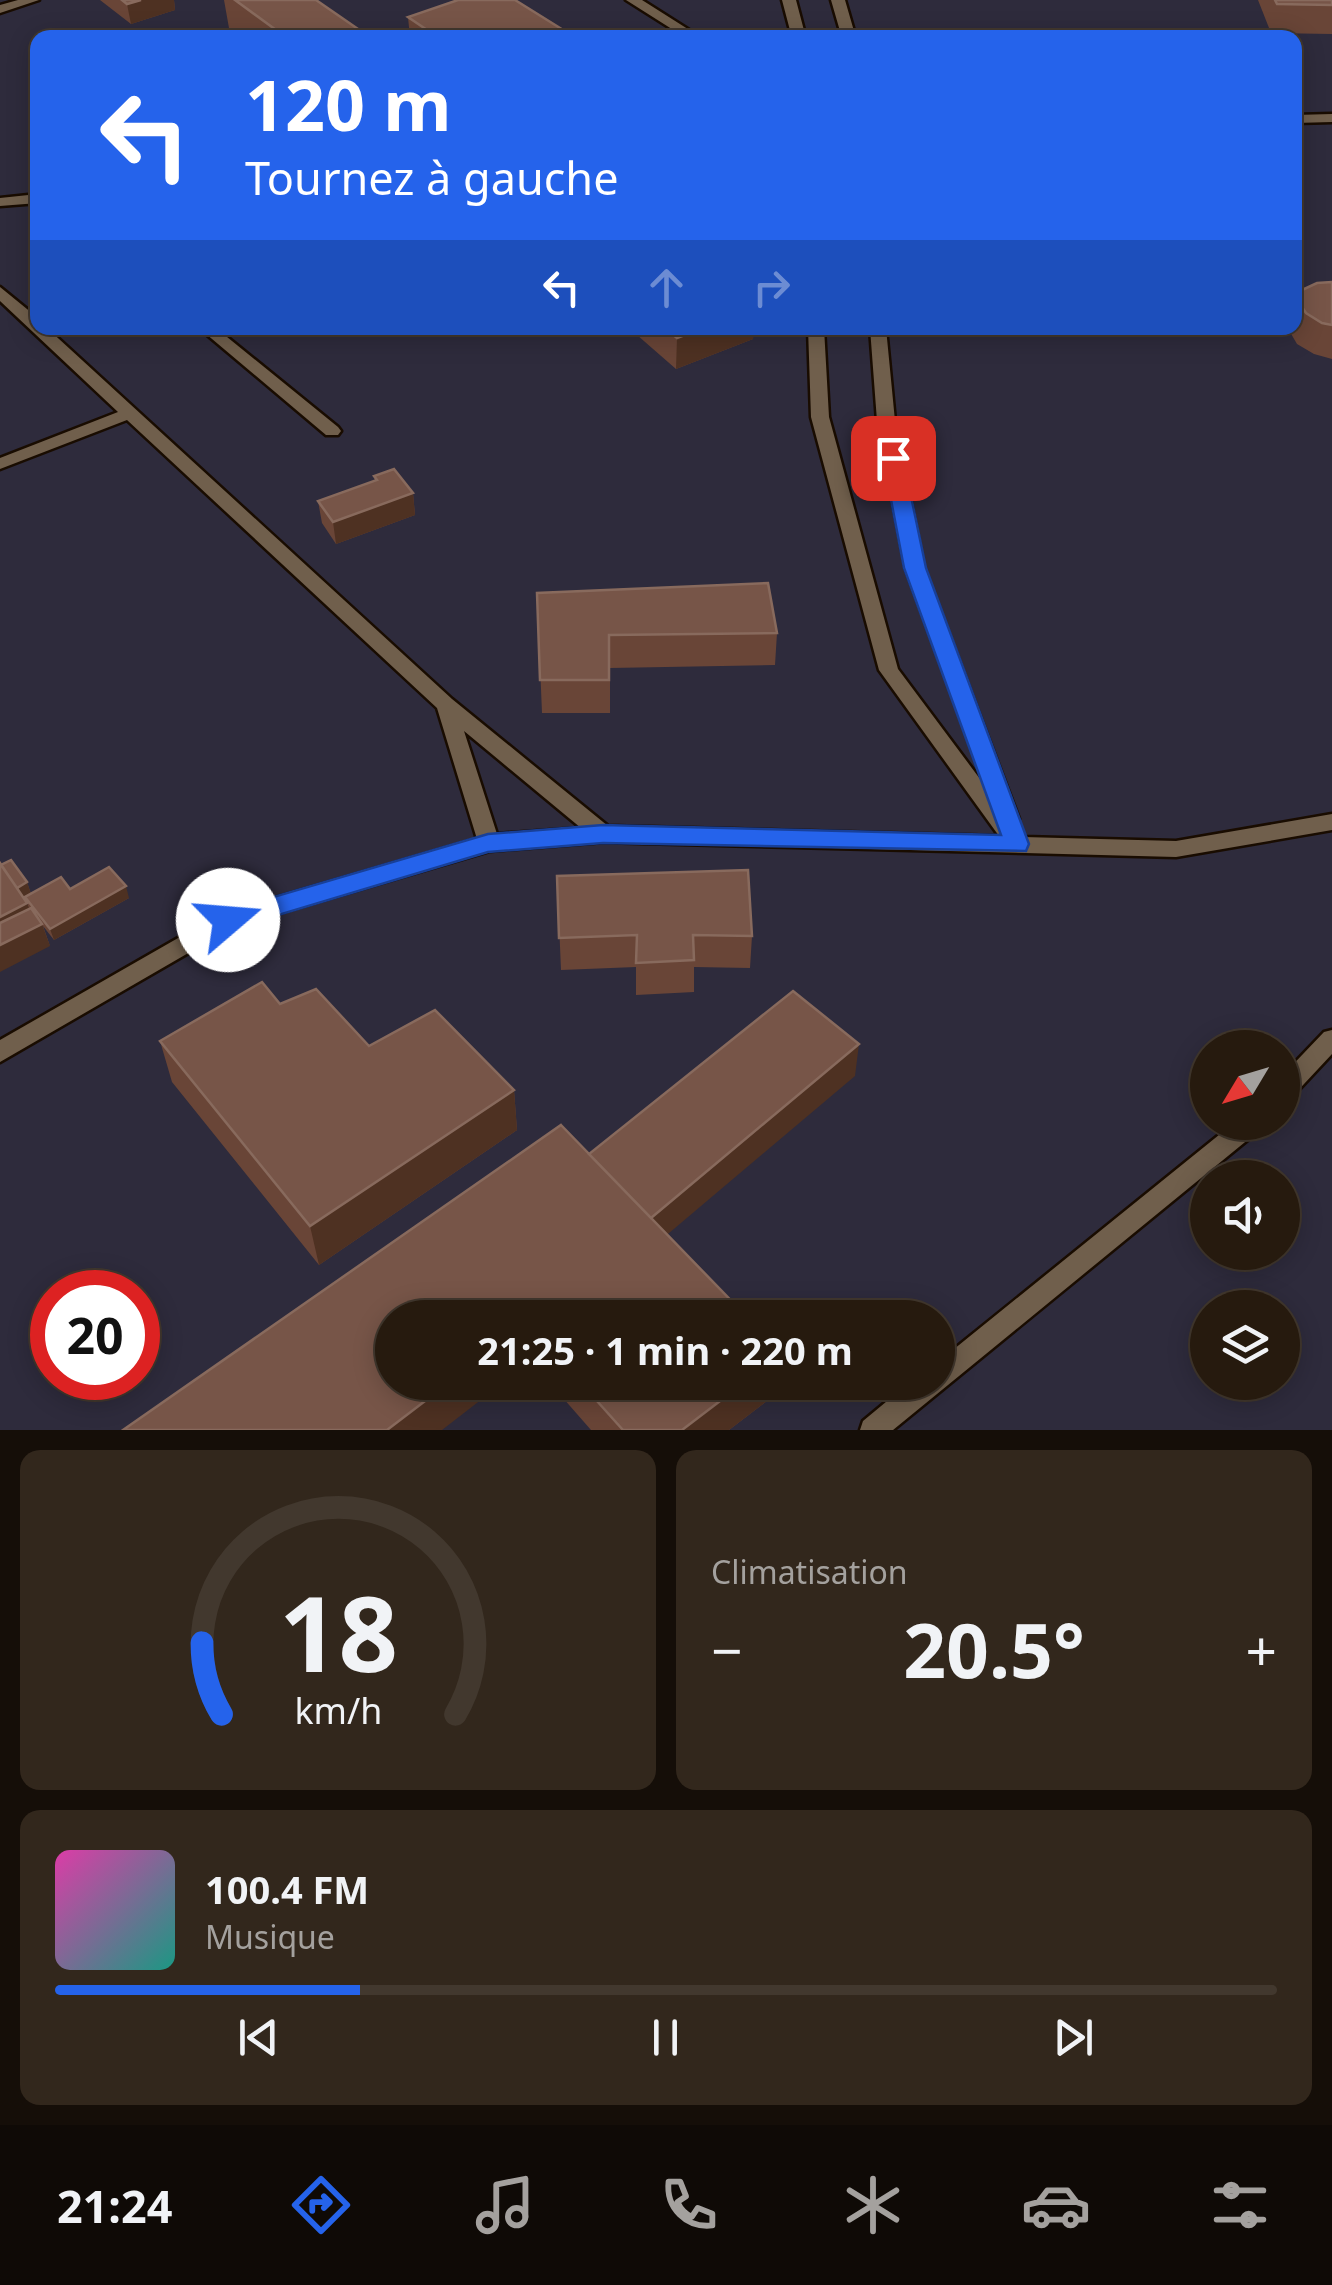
<!DOCTYPE html>
<html lang="fr">
<meta charset="utf-8">
<style>
body{margin:0;font-family:"Noto Sans",sans-serif;background:#32271c;color:#f1f3f6;height:100vh;display:flex;flex-direction:column;font-size:38px;white-space:nowrap}
*{box-sizing:border-box;margin:0}
p{font-size:32px;color:#a4a19e}
.icon{flex:none;width:55px;height:55px;fill:none;stroke:currentColor;stroke-width:2;stroke-linecap:round;stroke-linejoin:round}
.map{position:relative;height:1430px;overflow:hidden}
.side{display:flex;flex-direction:column;gap:20px;padding:20px;background:#150e08;flex:1}
.side>*{flex:none}
.guide{position:absolute;left:30px;top:30px;width:1272px;height:305px;border-radius:20px;box-shadow:0 5px 25px #0003,0 0 0 2px #42382e;background:#2563eb;color:#fff;overflow:hidden}
.needle{width:65px;rotate:232deg}
.buttons{position:absolute;left:1190px;top:1030px;display:grid;gap:20px}
.buttons a{display:grid;place-items:center;width:110px;height:110px;border-radius:50%;background:#261a0e;box-shadow:0 5px 25px #0003,0 0 0 2px #42382e;font-size:50px}
.speed{position:absolute;left:30px;top:1270px;display:flex;gap:20px;font-size:50px;font-weight:700;text-align:center}
.speed>*{display:grid;place-content:center;width:130px;height:130px;border-radius:50%;background:#261a0e;box-shadow:0 5px 25px #0003,0 0 0 2px #42382e;line-height:1}
.speed .limit{border:15px solid #d22;background:#fff;color:#111}
.pin{position:absolute;display:grid;place-items:center;width:85px;height:85px;color:#fff;margin:-42px;border-radius:20px;box-shadow:0 5px 15px #0006}
.me{position:absolute;width:110px;margin:-55px;rotate:72deg;stroke-linejoin:round;filter:drop-shadow(0 0 8px #0008)}
.turn{display:flex;align-items:center;gap:35px;height:210px;padding:0 50px;font-size:45px}
.turn .icon{width:130px;height:130px;stroke-width:2.5}
.turn b{display:block;font-size:70px;line-height:85px}
.lanes{display:flex;align-items:center;height:95px;padding:0 50px;background:#0003;justify-content:center;gap:50px;direction:ltr}
.lanes .off{opacity:.35}
.big{font-size:75px;font-weight:700;line-height:1.1}
.side .tile{flex:1;display:flex;flex-direction:column;justify-content:center;gap:15px;min-width:0;padding:0 35px;border-radius:20px;background:#32271c}
.side .dial{align-items:center;gap:0}
.dial svg{height:260px;overflow:visible;fill:none;stroke:#42382e;stroke-width:7;stroke-linecap:round;text-anchor:middle}
.dial text{fill:#f1f3f6;stroke:none}
.song{display:flex;align-items:center;gap:30px}
.cover{width:120px;height:120px;border-radius:15px;background:linear-gradient(135deg,hsl(320 70% 55%),hsl(170 70% 35%))}
.played{height:10px;border-radius:5px;background:linear-gradient(90deg,#2563eb 25%,#42382e 25%)}
.keys{display:flex;justify-content:space-around;direction:ltr}
.heat{display:flex;justify-content:space-between;align-items:center;font-size:55px;direction:ltr}
.side .tiles{flex:1;display:grid;gap:20px;grid-template-columns:1fr 1fr}
.tile:last-child{grid-column:span 2}
.trip{position:absolute;left:375px;top:1300px;width:580px;height:100px;border-radius:50px;background:#261a0e;box-shadow:0 5px 25px #0003,0 0 0 2px #42382e;font-weight:700;line-height:100px;text-align:center}
.menu{display:flex;height:160px;justify-content:space-around;align-items:center;background:#0f0a06;color:#a4a19e}
.menu .icon{width:70px;height:70px}
.menu .active{color:#2563eb}
.menu b{font-size:45px;color:#f1f3f6}
.map>svg:first-child{display:block}
</style>
<div class="map">
<svg width="1332" height="1430" viewBox="0 0 1332 1430">
<rect width="100%" height="100%" fill="#322312"/>
<path fill="#2e2b3c" fill-rule="evenodd" d="M0,0H1332V1430H0ZM38,38H1295V328H38ZM1208,1048H1282V1122H1208ZM1208,1178H1282V1252H1208ZM52,1292H138V1378H52ZM1208,1308H1282V1382H1208ZM392,1318H938V1382H392Z"/>
<g fill="none" stroke-linecap="round" stroke-linejoin="round">
<g stroke="#190c00" stroke-width="5">
<path id="lane" d="M18,0H39L0,13V5Z
M626,0H642L702,38H686Z
M782,0H796L806,38H792Z
M831,0H845L856,38H842Z
M1332,114V122L1295,123V115Z
M38,194V203L0,206V198Z
M0,287L38,318V328H47L452,699L608,826L999,836L879,670L811,417L808,328H824L829,417L898,669L986,787L906,569L877,421L870,328H886L895,421L924,569L1019,819L1014,825L1023,837L1176,841L1332,814V830L1176,857L603,842L489,851L235,926L0,1062V1040L220,914L477,839L437,708L127,420L0,469V458L118,412L0,301ZM464,731L581,828L497,834Z
M199,328H216L338,427L341,431L338,435H326Z
M1332,1030V1054L1290,1099L1282,1102V1076L1324,1032Z
M1235,1122H1265L1261,1129L893,1430H860L863,1421L910,1382H938V1362Z"/>
</g>
<use href="#lane" fill="#705f4c" fill-rule="evenodd"/>
</g>
<path fill="#694537" d="M100,0H174L175,10L131,24Z
M224,0H316L371,38H241L229,28Z
M1258,0H1332V34L1271,33Z
M408,17L576,38H410Z
M1332,282V359L1314,354L1297,344L1290,332L1291,328H1295V314L1302,290Z
M629,328H754L753,339L676,369Z
M374,476L413,493L415,515L336,544L322,523L318,501L375,481Z
M537,593L777,633L775,665L610,668V713H542Z
M1,865L27,882L31,894L23,897L29,909L25,897L70,889L129,898L54,940L43,926L50,946Z
M557,876L752,936L750,968L694,967V992L636,995V967L561,970Z
M280,1004L369,1046L514,1090L517,1130L319,1265L172,1082L160,1041Z
M549,1382H781L780,1391L729,1430H591Z"/>
<path fill="#4e3122" d="M141,0H174L175,10L131,24L127,4Z
M703,328H754L753,339L676,369L677,338Z
M413,493L415,515L336,544L333,522Z
M27,882L31,894L20,899L16,888Z
M126,886L129,898L54,940L50,929Z
M27,903L35,925L0,943V917Z
M42,924L50,946L0,972V945Z
M859,1044L855,1076L649,1250V1219Z
M514,1090L517,1130L319,1265L310,1226Z
M450,1382H504L442,1430H387Z
M745,1382H781L780,1391L729,1430H682Z"/>
<path fill="#775548" stroke="#886a5d" stroke-width="2.5" d="M122,0H141L127,4Z
M235,0H316L371,38H287Z
M458,0H515L576,38H439L408,17Z
M1275,0H1332V5L1277,4Z
M1332,282V325L1322,323L1306,313L1298,301L1302,290L1317,283Z
M665,328H703L677,338Z
M394,469L413,493L333,522L318,501L377,480L374,476Z
M768,583L777,633L609,635V680H540L537,593Z
M11,860L27,882L17,888L1,865Z
M0,863L27,903L0,917Z
M109,867L126,886L50,929L25,897L61,877L70,889Z
M748,870L752,936L693,935L694,960L636,963L637,935L559,938L557,876Z
M31,908L42,924L0,945V923Z
M262,982L280,1004L316,989L369,1046L435,1010L514,1090L310,1226L160,1041Z
M793,991L859,1044L651,1218L589,1154Z
M561,1125L748,1318H392V1382H450L387,1430H123Z
M580,1382H745L682,1430H623Z"/>
<path fill="#2563eb" stroke="#184099" stroke-width="2.5" d="M893,452L903,458L926,568L1029,844L1026,851L603,843L488,852L228,930L219,927L216,920L219,913L488,834L603,825L1001,835L904,568L883,458Z"/>
</svg>
<div class="buttons">
<a><svg class="needle" viewBox="-14 -14 28 28"><path d="M0-13l5 13h-10z" fill="#e53935"/><path d="M0 13l5-13h-10z" fill="#a4a19e"/></svg></a>
<a><svg class="icon" aria-label="sound" viewBox="0 0 24 24"><path d="M4 9h4l5-4v14l-5-4H4zM17 9q2 3 0 6"/></svg></a>
<a><svg class="icon" aria-label="layers" viewBox="0 0 24 24"><path d="M12 4l9 5-9 5-9-5zM3 14l9 5 9-5"/></svg></a>
</div>
<div class="speed"><div class="limit">20</div></div>
<div class="pin" style="left:893px;top:458px;background:#d93025"><svg class="icon" aria-label="arrive" viewBox="0 0 24 24"><path d="M6 21V4h12l-3 4 3 4H6"/></svg></div>
<svg class="me" style="left:228px;top:920px" viewBox="-20 -20 40 40"><circle r="19" fill="#fff"/><path d="M0-13L10 11 0 6-10 11z" fill="#2563eb"/></svg>
<div class="trip">21:25 · 1 min · 220 m</div>
<div class="guide">
<div class="turn"><svg class="icon" aria-label="left" viewBox="0 0 24 24"><path d="M17 20v-9H6M10 6l-5 5 5 5"/></svg><div><b>120 m</b>Tournez à gauche</div></div>
<div class="lanes"><svg class="icon" aria-label="left" viewBox="0 0 24 24"><path d="M17 20v-9H6M10 6l-5 5 5 5"/></svg><svg class="icon off" aria-label="ahead" viewBox="0 0 24 24"><path d="M12 20V5M6 11l6-6 6 6"/></svg><svg class="icon off" aria-label="right" viewBox="0 0 24 24"><path d="M7 20v-9h11M14 6l5 5-5 5"/></svg></div>
</div>
</div>
<section class="side">
<div class="tiles">
<div class="tile dial"><svg viewBox="0 0 100 80">
<path d="M14 69A42 42 0 1 1 86 69"/>
<path d="M14 69A42 42 0 0 1 8 47" stroke="#2563eb"/>
<text x="50" y="56" font-size="32" font-weight="700">18</text>
<text x="50" y="72" font-size="11">km/h</text>
</svg></div>
<div class="tile"><p>Climatisation</p>
<div class="heat"><a>−</a><b class="big">20.5°</b><a>+</a></div>
</div>
<div class="tile">
<div class="song"><i class="cover"></i><div><b>100.4 FM</b><p>Musique</p></div></div>
<div class="played"></div>
<div class="keys"><svg class="icon" aria-label="previous" viewBox="0 0 24 24"><path d="M18 5L8 12l10 7zM5 5v14"/></svg><svg class="icon" aria-label="pause" viewBox="0 0 24 24"><path d="M8 5v14M16 5v14"/></svg><svg class="icon" aria-label="next" viewBox="0 0 24 24"><path d="M6 5l10 7-10 7zM19 5v14"/></svg></div>
</div>
</div>
</section>
<nav class="menu">
<b>21:24</b>
<svg class="icon active" aria-label="directions" viewBox="0 0 24 24"><path d="M12 3l9 9-9 9-9-9zM9 14v-3h6M13 9l2 2-2 2"/></svg>
<svg class="icon" aria-label="music" viewBox="0 0 24 24"><path d="M9 18V5l10-2v13"/><circle cx="6" cy="18" r="3"/><circle cx="16" cy="16" r="3"/></svg>
<svg class="icon" aria-label="phone" viewBox="0 0 24 24"><path d="M5 4h4l2 5-3 2q2 4 5 5l2-3 5 2v4C11 20 4 13 5 4z"/></svg>
<svg class="icon" aria-label="climate" viewBox="0 0 24 24"><path d="M12 3v18M4 7l16 10M4 17L20 7"/></svg>
<svg class="icon" aria-label="car" viewBox="0 0 24 24"><path d="M5 17H2v-5l4-1 3-4h7l3 4 3 1v5h-3M9 17h6M6 11h13"/><circle cx="7" cy="17" r="2"/><circle cx="17" cy="17" r="2"/></svg>
<svg class="icon" aria-label="filters" viewBox="0 0 24 24"><path d="M4 7h16M4 17h16"/><circle cx="9" cy="7" r="2"/><circle cx="15" cy="17" r="2"/></svg>
</nav>
